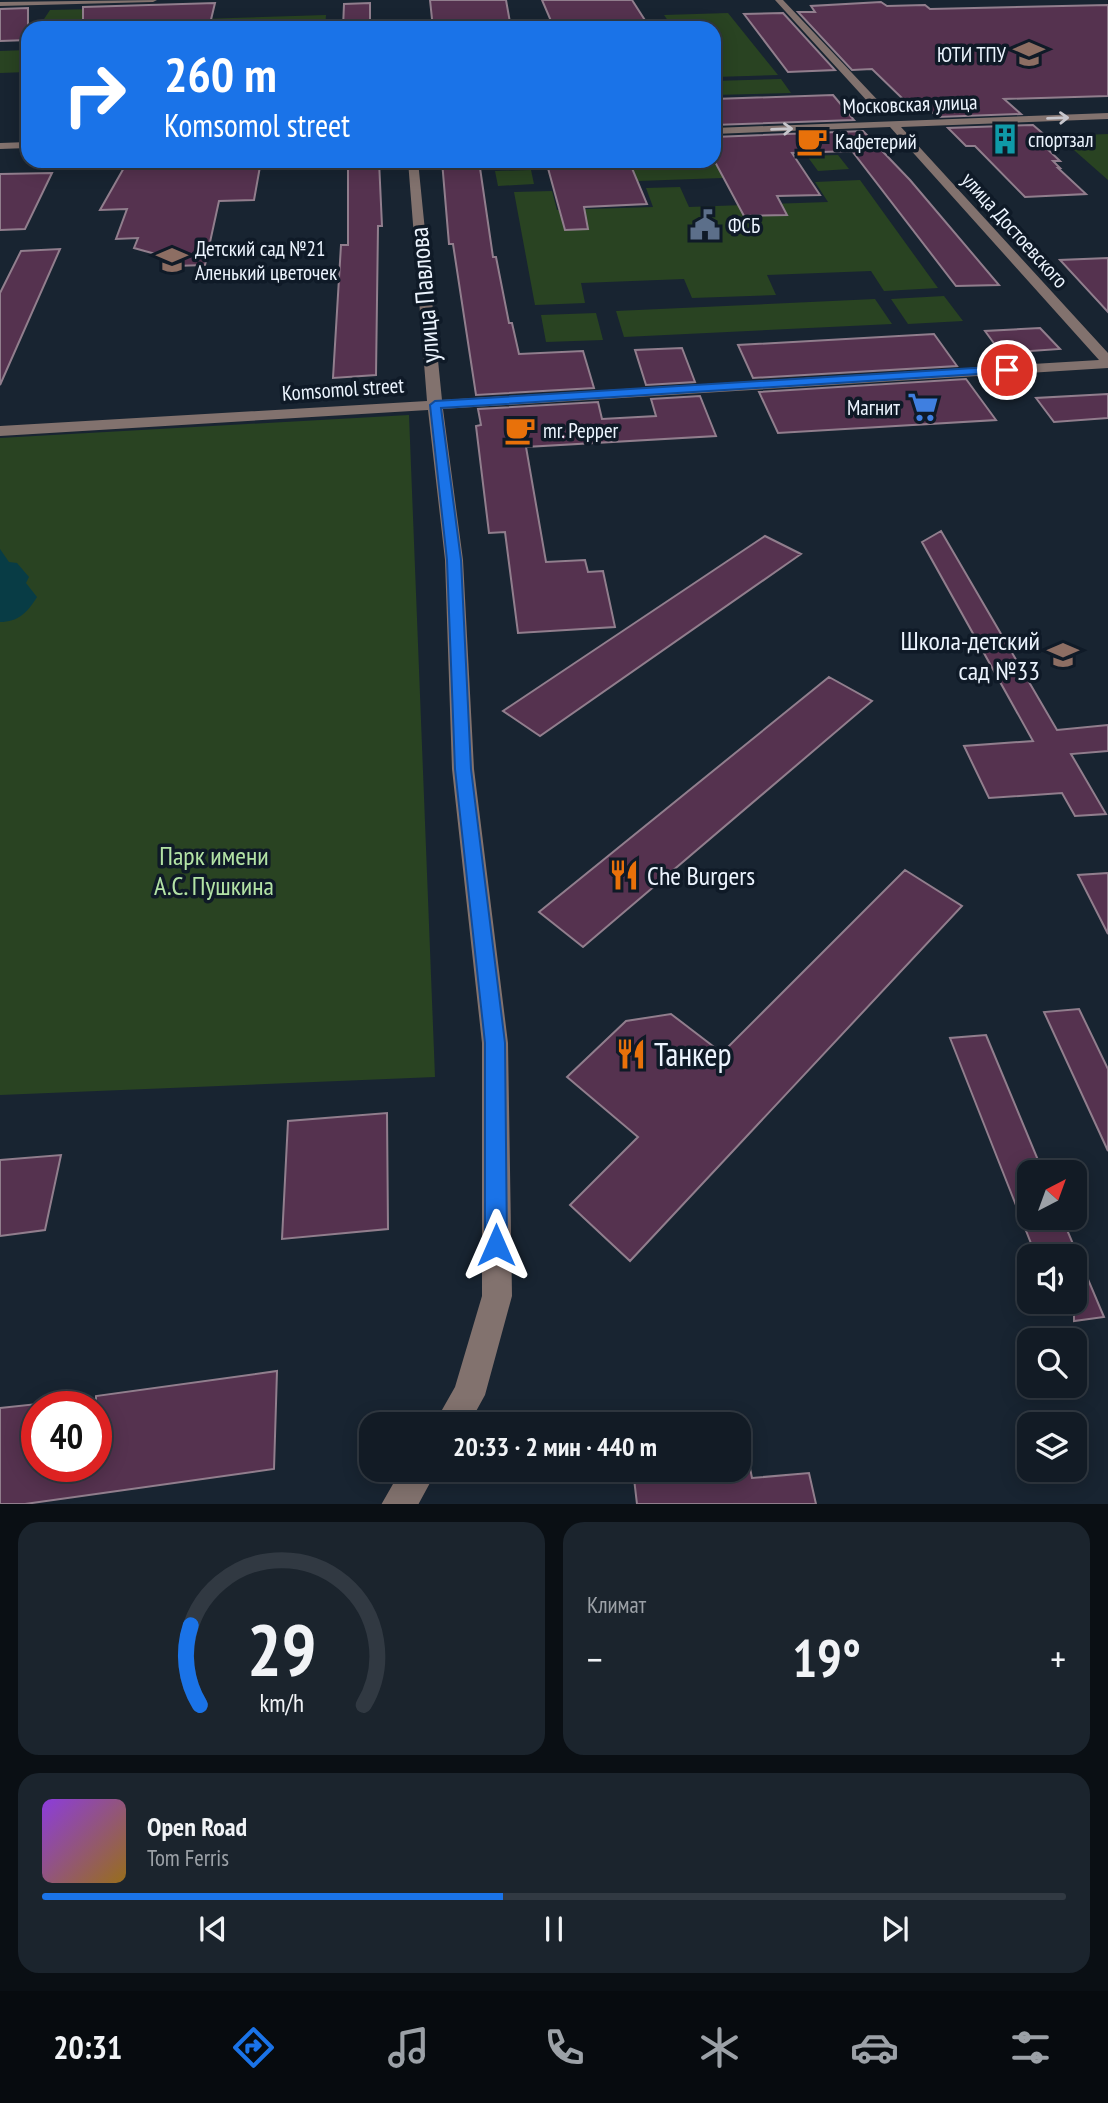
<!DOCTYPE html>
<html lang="ru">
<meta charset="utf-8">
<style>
body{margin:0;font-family:"PT Sans Narrow",sans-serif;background:#1b242d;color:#f1f3f6;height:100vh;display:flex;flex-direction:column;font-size:26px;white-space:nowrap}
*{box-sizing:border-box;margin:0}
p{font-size:23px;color:#9ca1a7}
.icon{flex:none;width:38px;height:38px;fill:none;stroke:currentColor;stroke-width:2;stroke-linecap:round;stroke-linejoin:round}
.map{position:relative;height:1504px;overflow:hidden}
.sheet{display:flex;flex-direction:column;gap:18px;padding:18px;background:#0a0f14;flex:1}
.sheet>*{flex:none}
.guide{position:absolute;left:21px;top:21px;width:700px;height:147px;border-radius:21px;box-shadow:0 4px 18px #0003,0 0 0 2px #313942;background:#1a73e8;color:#fff;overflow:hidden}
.needle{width:46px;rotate:41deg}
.tools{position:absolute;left:1017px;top:1160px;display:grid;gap:14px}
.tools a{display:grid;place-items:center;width:70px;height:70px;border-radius:14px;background:#121b25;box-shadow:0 4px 18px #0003,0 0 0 2px #313942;font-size:35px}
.speed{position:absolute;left:21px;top:1391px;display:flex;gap:14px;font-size:35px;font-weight:700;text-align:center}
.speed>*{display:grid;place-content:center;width:91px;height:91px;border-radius:50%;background:#121b25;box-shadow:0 4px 18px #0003,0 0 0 2px #313942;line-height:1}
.speed .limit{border:10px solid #d22;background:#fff;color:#111}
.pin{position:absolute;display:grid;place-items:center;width:60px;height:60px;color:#fff;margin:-30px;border:4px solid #fff;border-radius:50%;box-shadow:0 2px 7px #0007}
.me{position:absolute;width:77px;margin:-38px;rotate:0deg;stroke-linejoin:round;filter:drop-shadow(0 0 5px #0008)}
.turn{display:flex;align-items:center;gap:24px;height:147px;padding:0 28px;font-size:32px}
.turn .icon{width:91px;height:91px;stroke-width:2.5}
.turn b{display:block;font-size:49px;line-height:60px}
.big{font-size:52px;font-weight:600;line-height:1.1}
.sheet .widget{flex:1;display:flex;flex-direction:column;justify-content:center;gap:10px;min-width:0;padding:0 24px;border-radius:21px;background:#1b242d}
.sheet .dial{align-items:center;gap:0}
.dial svg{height:182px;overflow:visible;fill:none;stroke:#313942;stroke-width:7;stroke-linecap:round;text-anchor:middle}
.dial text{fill:#f1f3f6;stroke:none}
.song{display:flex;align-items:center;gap:21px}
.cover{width:84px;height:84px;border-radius:10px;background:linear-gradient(135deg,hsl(270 70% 55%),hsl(40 70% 35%))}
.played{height:7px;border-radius:4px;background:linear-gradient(90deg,#1a73e8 45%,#313942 45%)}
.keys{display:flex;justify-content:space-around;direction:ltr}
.heat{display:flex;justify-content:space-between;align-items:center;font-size:38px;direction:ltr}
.sheet .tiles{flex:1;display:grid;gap:18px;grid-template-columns:1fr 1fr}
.widget:last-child{grid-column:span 2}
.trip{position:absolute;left:359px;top:1412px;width:392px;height:70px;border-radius:21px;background:#121b25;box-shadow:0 4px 18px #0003,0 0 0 2px #313942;font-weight:600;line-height:70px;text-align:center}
.dock{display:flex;height:112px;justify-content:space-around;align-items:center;background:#070b0f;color:#9ca1a7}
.dock .icon{width:49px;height:49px}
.dock .selected{color:#1a73e8}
.dock b{font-size:32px;color:#f1f3f6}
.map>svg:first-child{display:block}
</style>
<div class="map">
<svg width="1108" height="1505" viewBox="0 0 1108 1505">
<rect width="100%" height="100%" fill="#182431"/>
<path fill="#294322" d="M97,9L86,28H38L50,10Z
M728,13L778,75L714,77V28H673L664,15Z
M326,15L325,28H132L136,21Z
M28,50V72L0,73V51Z
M781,79L791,93L714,95V81Z
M1108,134V180L1058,136Z
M838,155L849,169L818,171L807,156Z
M733,163L750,177L610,182L612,167Z
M531,170L534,184L498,186L495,171Z
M860,180L938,288L884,291L871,271L767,275L776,295L692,298L684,279L581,283L585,303L535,305L514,192L552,191L557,210L653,207L646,188L680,187L689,207L828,202L815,182Z
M944,296L963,321L908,324L891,299Z
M875,299L892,324L624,337L616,311Z
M596,313L603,340L546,342L541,315Z
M409,415L435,1077L0,1095V438Z"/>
<path fill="#083c45" d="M0,549L9,562L17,563L29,577L26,583L37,597C27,613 18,622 0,622Z"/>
<path fill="#55324f" stroke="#917e8d" stroke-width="2" d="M430,0H506L511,28H433Z
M542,0H632L650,28H554Z
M881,2L887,6L925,5L930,9L1108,5V96L1004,99L1021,114L937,117L922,101L906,102L872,69L852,70L798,12H815L811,6Z
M215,3L209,28H83V7Z
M370,3V28H343L344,4Z
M28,8V40L0,41V9Z
M783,13L835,70L788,72L744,14Z
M833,95L854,120L714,125V99Z
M1033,125L1054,143H1041L1060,161H1053L1060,168H1058L1086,194L1025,197L975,146H966L948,128Z
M863,131L910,180L999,285L956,286L852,151L792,153L820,195L777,196L787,215L744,216L714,160V137Z
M261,161L254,200L219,201L205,265L175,266L177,260L134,248L138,238L116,239L127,209L100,210L125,166Z
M348,161H379L382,226H378L376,375L333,378L341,245H348Z
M442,161H479L493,257H496L509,323H512L519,354L583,351L594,388L476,395L453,244H449Z
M546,161H629L647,204L584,207L588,229L565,230Z
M52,173L25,229L0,230V174Z
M60,249L0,385V293L21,251Z
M1108,258V312L1060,260Z
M1040,328L1060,349L1001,353L985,331Z
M934,334L957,366L753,378L738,345Z
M682,348L695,382L646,385L635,350Z
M966,379L996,420L778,433L759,392Z
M1108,394V418L1054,422L1036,398Z
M700,396L716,436L526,447L546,562L585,560L588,572L603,571L615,627L518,633L505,532L489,533L476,426L481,425L478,409L598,402L602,419L656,416L651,399Z
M941,531L1057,730L1108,725V751L1071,754L1106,814L1075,816L1062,793L989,798L964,746L1033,741L922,542Z
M765,536L801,554L540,736L503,711Z
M829,677L872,701L583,947L539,912Z
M905,870L962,906L630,1261L570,1205L638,1137L567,1077L626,1021L671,1014L722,1053Z
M1108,873V934L1078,875Z
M1079,1009L1108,1069V1151L1044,1012Z
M986,1035L1043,1172H1029V1218H1062L1104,1317L1074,1321V1256H1036L950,1038Z
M387,1113L388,1229L282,1239L288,1121Z
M61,1155L45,1230L0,1236V1160Z
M277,1371L274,1469L25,1504H0V1408L37,1404V1466H96V1396Z
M750,1468L752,1478L809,1473L816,1504H637L633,1470H704V1472Z"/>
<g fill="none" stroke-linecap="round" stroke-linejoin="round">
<path fill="#82726e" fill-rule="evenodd" d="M157,0L153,2L0,6V2Z
M775,0H783L887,110V114H879Z
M1108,113V119L901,127L1108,353V368L443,409L463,560L474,769L508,1043L512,1296L485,1395L469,1424H434L455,1387L482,1296V1043L452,769L445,560L428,410L0,436V426L427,401L408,161H418L442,400L1099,360L890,127L714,134V128Z
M28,142V148L0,149V143Z
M401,1470H437L418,1505H381Z"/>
</g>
<defs><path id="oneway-shaft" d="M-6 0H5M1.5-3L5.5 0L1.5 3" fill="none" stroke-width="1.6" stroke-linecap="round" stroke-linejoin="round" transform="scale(1.75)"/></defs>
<g stroke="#c7c6cc">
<use href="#oneway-shaft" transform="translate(1058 118) rotate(-2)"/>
<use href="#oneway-shaft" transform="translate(782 129) rotate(-2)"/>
</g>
<path fill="#1a73e8" stroke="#114b97" stroke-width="2" d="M1007,366L1010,367V372L441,408L461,560L471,769L505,1043L507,1245L504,1253L496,1257L488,1253L485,1245V1043L455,769L447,560L430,405L435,401Z"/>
<defs>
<g id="university-bare" transform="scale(2.415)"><path d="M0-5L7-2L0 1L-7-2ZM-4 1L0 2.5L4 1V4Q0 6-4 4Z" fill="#8d6e63" stroke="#0f1a27" stroke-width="2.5" paint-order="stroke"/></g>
<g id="building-bare" transform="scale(2.415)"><path d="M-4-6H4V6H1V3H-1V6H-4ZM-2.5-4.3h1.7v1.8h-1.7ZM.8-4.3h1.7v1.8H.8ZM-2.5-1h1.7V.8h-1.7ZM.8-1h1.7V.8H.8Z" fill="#0f9aa8" stroke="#0f1a27" stroke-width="2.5" paint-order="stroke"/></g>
<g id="cafe-bare" transform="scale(2.415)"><path d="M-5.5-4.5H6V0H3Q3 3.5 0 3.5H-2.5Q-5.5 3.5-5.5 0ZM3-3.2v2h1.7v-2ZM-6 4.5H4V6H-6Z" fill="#e8710a" stroke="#0f1a27" stroke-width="2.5" paint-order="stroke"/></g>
<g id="civic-bare" transform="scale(2.415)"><path d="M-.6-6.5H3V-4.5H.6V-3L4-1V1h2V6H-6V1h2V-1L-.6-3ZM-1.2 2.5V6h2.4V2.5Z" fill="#5c6f8a" stroke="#0f1a27" stroke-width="2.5" paint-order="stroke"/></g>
<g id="school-bare" transform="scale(2.415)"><path d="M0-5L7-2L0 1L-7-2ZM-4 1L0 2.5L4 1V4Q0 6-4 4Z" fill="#8d6e63" stroke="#0f1a27" stroke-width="2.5" paint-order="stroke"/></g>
<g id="supermarket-bare" transform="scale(2.415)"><path d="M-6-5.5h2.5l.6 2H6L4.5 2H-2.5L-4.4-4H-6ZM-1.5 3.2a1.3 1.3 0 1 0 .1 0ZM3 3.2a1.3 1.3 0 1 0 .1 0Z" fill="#3f7fe0" stroke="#0f1a27" stroke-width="2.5" paint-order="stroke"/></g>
<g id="restaurant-bare" transform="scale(2.415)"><path d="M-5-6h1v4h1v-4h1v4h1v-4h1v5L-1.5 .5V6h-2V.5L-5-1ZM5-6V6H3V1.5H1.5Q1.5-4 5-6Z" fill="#e8710a" stroke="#0f1a27" stroke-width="2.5" paint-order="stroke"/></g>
</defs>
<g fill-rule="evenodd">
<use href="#university-bare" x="1029" y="54"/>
<use href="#building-bare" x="1005" y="139"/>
<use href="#cafe-bare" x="812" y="141"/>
<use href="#civic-bare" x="705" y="225"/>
<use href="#school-bare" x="172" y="260"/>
<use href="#supermarket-bare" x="923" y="407"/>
<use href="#cafe-bare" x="520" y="430"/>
<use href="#school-bare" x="1063" y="655"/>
<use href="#restaurant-bare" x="624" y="875"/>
<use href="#restaurant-bare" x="631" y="1054"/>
</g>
<g text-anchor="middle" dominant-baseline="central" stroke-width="7" stroke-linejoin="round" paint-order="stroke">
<g font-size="21" fill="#ecf4fe" stroke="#0f1a27" text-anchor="start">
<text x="1006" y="54" text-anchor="end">ЮТИ ТПУ</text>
<text x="1028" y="139">спортзал</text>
<text x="835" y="141">Кафетерий</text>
<text x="728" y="225">ФСБ</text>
<text x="195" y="248">Детский сад №21<tspan x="195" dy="24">Аленький цветочек</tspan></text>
<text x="900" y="407" text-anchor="end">Магнит</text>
<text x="543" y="430">mr. Pepper</text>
</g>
<g font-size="21" fill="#ecf4fe" stroke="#0f1a27">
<text transform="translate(910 104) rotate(-2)">Московская улица</text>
<text transform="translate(1015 230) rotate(48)">улица Достоевского</text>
<text transform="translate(343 389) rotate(-4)">Komsomol street</text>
</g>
<g font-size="26" fill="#ecf4fe" stroke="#0f1a27">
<text transform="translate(424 295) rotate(-95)">улица Павлова</text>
</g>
<g font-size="26" fill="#ecf4fe" stroke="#0f1a27" text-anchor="end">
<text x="1040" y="640">Школа-детский<tspan x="1040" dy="30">сад №33</tspan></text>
<text x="647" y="875" text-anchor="start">Che Burgers</text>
</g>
<g font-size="26" fill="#b3e3a6" stroke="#0f1a27">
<text x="214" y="855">Парк имени<tspan x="214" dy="30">А.С. Пушкина</tspan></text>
</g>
<g font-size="32" fill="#ecf4fe" stroke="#0f1a27" text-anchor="start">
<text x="654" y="1054">Танкер</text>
</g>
</g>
</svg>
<div class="tools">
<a><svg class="needle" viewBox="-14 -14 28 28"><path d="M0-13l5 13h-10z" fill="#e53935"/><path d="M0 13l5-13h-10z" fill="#9ca1a7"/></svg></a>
<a><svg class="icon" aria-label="sound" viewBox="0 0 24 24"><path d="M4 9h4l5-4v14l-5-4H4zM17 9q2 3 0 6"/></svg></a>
<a><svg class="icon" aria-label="search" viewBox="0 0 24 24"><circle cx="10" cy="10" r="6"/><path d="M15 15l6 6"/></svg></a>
<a><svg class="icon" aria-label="layers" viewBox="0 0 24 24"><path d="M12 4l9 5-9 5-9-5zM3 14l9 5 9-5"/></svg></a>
</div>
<div class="speed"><div class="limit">40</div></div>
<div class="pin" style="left:1007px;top:370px;background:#d93025"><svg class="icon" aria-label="arrive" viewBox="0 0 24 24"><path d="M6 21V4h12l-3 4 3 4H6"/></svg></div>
<svg class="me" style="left:496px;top:1245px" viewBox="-20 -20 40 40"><path d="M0-17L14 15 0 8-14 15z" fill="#1a73e8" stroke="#fff" stroke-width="4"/></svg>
<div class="trip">20:33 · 2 мин · 440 m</div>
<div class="guide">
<div class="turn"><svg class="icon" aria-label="right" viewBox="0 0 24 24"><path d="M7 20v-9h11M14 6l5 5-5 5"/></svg><div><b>260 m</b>Komsomol street</div></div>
</div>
</div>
<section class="sheet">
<div class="tiles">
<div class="widget dial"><svg viewBox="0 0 100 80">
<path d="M14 69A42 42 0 1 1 86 69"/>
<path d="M14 69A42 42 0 0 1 10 34" stroke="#1a73e8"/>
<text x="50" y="56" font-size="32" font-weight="700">29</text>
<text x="50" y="72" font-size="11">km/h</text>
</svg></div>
<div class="widget"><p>Климат</p>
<div class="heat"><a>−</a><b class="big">19°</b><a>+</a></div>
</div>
<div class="widget">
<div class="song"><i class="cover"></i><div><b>Open Road</b><p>Tom Ferris</p></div></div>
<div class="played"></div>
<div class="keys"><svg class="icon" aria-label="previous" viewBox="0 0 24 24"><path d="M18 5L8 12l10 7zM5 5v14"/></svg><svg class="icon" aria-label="pause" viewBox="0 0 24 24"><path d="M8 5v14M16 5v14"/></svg><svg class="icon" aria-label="next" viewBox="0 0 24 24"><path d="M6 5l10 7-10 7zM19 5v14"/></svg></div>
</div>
</div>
</section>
<nav class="dock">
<b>20:31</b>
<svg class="icon selected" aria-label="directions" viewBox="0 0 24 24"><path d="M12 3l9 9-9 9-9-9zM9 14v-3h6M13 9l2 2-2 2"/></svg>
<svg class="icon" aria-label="music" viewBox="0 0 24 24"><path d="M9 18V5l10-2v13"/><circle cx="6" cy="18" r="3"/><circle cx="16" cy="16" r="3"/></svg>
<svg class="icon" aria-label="phone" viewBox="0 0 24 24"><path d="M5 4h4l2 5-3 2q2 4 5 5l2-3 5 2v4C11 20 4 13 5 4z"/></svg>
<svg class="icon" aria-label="climate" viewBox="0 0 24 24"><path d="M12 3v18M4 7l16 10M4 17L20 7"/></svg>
<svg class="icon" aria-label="car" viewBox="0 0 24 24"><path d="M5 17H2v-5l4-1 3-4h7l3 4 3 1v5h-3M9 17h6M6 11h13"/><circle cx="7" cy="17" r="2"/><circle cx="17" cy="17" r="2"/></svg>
<svg class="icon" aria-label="filters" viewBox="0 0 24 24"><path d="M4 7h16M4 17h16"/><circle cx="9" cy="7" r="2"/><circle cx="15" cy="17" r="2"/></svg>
</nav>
